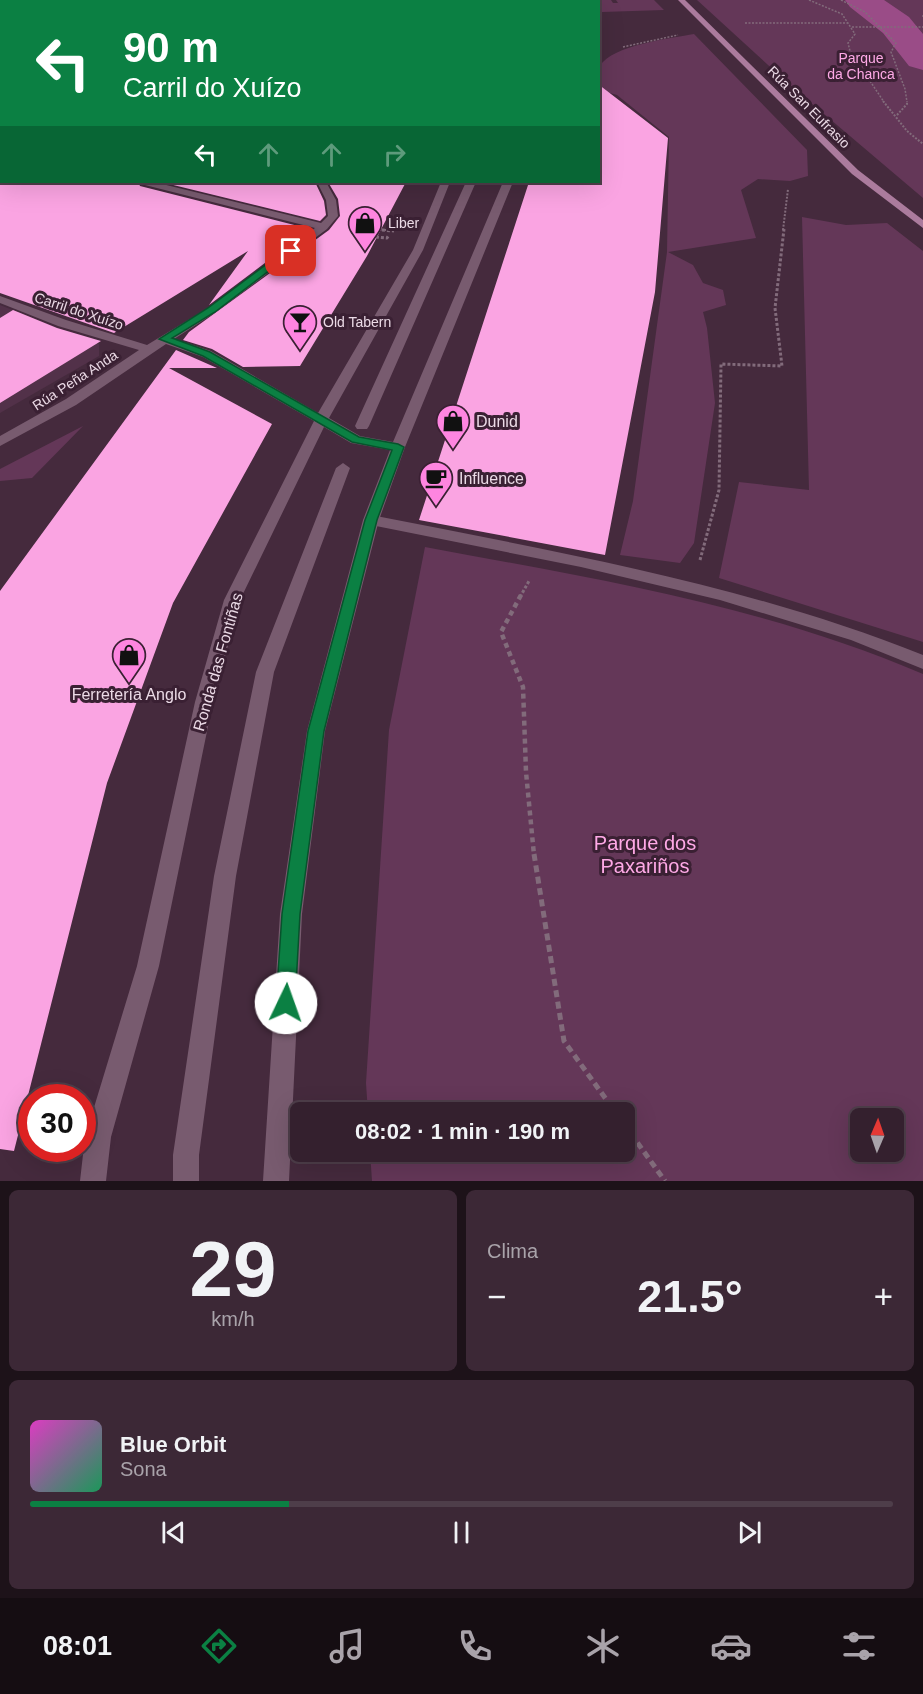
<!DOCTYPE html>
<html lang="es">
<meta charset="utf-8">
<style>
body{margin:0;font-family:Arial,sans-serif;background:#3c2836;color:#f1f3f6;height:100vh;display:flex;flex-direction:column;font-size:22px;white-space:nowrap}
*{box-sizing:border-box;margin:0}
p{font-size:20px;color:#a9a3aa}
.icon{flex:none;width:33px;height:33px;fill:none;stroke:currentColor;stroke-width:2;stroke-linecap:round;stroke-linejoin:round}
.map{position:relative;height:1181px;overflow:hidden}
.side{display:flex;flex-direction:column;gap:9px;padding:9px;background:#1d1219;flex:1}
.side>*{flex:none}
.top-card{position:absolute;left:0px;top:0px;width:600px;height:183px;box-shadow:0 6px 24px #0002,0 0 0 2px #4e3e4a;background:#0b8043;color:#fff;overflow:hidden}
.needle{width:39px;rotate:2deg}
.controls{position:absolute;left:850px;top:1108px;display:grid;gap:12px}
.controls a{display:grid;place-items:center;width:54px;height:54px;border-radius:9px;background:#34202e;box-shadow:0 6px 24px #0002,0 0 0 2px #4e3e4a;font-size:30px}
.speed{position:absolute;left:18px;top:1084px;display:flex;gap:12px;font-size:30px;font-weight:700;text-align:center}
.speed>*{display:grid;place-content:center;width:78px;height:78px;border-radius:50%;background:#34202e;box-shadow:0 6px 24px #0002,0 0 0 2px #4e3e4a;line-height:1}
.speed .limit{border:9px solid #d22;background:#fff;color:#111}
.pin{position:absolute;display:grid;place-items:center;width:51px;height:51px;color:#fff;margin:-26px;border-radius:12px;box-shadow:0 3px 9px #0006}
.me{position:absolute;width:66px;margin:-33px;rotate:3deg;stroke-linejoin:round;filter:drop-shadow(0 0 4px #0008)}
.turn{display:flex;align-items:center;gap:21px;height:126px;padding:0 24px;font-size:27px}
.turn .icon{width:78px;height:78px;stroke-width:2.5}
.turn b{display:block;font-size:42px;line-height:51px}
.lanes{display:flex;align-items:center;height:57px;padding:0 24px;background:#0003;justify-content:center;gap:30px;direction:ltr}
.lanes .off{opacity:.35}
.big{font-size:45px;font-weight:700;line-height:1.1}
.side .tile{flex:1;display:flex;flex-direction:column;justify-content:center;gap:9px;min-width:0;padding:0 21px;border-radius:9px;background:#3c2836}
.side .dial{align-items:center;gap:0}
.dial b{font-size:78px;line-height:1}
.song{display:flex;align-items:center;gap:18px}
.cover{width:72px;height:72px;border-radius:9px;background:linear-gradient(135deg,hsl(310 70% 55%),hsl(150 70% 35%))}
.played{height:6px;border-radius:3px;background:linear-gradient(90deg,#0b8043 30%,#4e3e4a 30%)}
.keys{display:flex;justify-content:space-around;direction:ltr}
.heat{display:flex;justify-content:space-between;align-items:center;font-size:33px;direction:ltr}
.side .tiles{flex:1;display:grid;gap:9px;grid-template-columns:1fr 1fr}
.tile:last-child{grid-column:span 2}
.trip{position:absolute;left:290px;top:1102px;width:345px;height:60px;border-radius:9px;background:#34202e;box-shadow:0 6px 24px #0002,0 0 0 2px #4e3e4a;font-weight:700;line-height:60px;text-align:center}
.dock{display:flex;height:96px;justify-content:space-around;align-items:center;background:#150d12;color:#a9a3aa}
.dock .icon{width:42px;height:42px}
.dock .current{color:#0b8043}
.dock b{font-size:27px;color:#f1f3f6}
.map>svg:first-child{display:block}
</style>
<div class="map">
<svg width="923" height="1181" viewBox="0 0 923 1181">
<rect width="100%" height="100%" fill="#452a3d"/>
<path fill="#523149" d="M0,305L99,344V356L0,413Z"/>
<path fill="#643758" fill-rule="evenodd" d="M587,0H611L613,3H618L616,0H654L664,10L602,12L599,10L598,2Z
M697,0H923V198L791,86Z
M694,34L807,150L808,176L790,181L758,179L741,190L756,238L668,252L693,265L703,283L723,290L726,305L703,312L707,328L715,403L694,543L680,563L620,555L633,501L667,252L669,137L617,95L599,90C599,83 597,72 600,66C612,45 672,38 694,34Z
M802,217L846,225L887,223L923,251V642L719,578L739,482L809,490Z
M83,426L32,478L0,481V469Z
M425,547C596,579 762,605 923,674V1181H372L370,1152H624V1113H368L366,1083L389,730ZM861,1119H894V1152H861Z"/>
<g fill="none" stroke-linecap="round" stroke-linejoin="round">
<path fill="#9a4c87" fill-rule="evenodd" d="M845,0H884L909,17L923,34V70L909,66L883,33L850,7Z"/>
</g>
<path fill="#faa4e2" d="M598,84L668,138L655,292L605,555L419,520L529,182H598Z
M0,182H138L140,186L310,229L209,305L248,251L114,333L0,293Z
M161,182H315L324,201L326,215L320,221Z
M328,182H406L367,256L300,366L243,367L212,349L183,340L189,332L329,230L340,216L338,199Z
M13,310L57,328L101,341L0,403V318Z
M176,350L217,368H169L272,424L173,603L107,783L14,1151L0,1149V591Z"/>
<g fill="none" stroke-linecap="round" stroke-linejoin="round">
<path stroke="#826b7b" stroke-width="1.5" stroke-dasharray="2 1.5" stroke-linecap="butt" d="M809,0L842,14L855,34L848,43L850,51L884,102
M841,0L865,12L896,43L891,52L905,89L907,102
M923,15V18
M745,23H848
M852,27H923
M623,47L678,35"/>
<path stroke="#826b7b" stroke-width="2" stroke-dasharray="2 1.5" stroke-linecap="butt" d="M883,101L907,131L923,144
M897,115L907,104V101
M357,228L386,230
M783,230L788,189"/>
<path stroke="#826b7b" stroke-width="3" stroke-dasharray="3 2" stroke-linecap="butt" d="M367,229L394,231
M356,235L387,238L389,235
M700,560L719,490L721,364L782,366L775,308L784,229
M520,597L529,581"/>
<path stroke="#826b7b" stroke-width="4.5" stroke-dasharray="5 4" stroke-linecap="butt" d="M521,595L501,632L523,687L526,772L534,855"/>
<path stroke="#826b7b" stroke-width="5" stroke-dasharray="7 4.5" stroke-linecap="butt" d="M534,854L564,1041L616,1113
M624,1124L665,1181"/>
<path fill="#785b6f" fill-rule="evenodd" d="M371,515C558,552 745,584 923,655V669L851,640L720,600L581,567L366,524L363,520Z"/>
<path fill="#785b6f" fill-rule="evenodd" d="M467,0H473L474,2H467Z
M466,182H476L369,426L367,429H357L355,426Z
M343,463L350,468L274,672L236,876L199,1155V1181H173V1155L214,876L256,672L336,468Z"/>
<path fill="#785b6f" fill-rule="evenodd" d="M233,0H239L240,2H233Z
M275,0H282L284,2H276Z
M447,0H454L455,2H448Z
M491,0H498L499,2H492Z
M0,16H2V20H0Z
M0,101H2V105H0Z
M0,142H2V148H0Z
M140,182H154L321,223L328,216L326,200L317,182H326L336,200L338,216L327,229L216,312L174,339L211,351L318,413L413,250L441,182H450L423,250L329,418L360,436L393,442L503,182H513L405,447L379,520L325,731L302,914L289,1181H263L280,914L307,731L363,520L390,450L351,443L324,427L240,600L213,702L159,966L111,1137L106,1181H80L85,1137L137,966L195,702L224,600L314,421L203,357L166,344L76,405L0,446V436L66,399L139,350L58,326L0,303V296L66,320L147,345L208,308L315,228L141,184Z"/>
<path fill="#ab7b9d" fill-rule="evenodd" d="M678,0H685L858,170L923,220V228L852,174Z"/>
</g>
<path fill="#0b8043" stroke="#07532c" stroke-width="1.5" d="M287,249L295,251L215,312L172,338L210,352L359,437L398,444L404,447L377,520L324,731L300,914L295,1003L293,1010L286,1012L279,1010L276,1003L282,914L308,731L365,520L392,450L352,442L203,356L159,339L208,308Z"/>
<defs>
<g id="shop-pin" transform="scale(1.725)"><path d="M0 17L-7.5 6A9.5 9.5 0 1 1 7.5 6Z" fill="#fe85e0" stroke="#3a2033"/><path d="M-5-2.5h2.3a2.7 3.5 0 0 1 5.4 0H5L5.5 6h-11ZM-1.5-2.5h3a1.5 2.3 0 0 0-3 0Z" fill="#111"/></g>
<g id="bar-pin" transform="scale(1.725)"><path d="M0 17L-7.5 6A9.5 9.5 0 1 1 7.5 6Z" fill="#fe85e0" stroke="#3a2033"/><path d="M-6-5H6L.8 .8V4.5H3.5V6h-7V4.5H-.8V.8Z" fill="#111"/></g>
<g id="cafe-pin" transform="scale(1.725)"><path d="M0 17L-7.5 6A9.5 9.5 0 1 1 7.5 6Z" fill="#fe85e0" stroke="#3a2033"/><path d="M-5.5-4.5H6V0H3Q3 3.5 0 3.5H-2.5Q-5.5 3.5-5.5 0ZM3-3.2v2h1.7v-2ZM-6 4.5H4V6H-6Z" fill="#111"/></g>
</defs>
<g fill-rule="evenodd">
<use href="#shop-pin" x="365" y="223"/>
<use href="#bar-pin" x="300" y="322"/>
<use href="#shop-pin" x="453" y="421"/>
<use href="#cafe-pin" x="436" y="478"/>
<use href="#shop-pin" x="129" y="655"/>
</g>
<g text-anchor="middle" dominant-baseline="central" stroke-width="6" stroke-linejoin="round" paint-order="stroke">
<g font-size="14" fill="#fea9e6" stroke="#3a2033">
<text x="861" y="58">Parque<tspan x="861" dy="16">da Chanca</tspan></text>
</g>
<g font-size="14" fill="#ebdae6" stroke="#3a2033">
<text transform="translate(809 107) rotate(45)">Rúa San Eufrasio</text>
<text transform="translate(79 311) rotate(18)">Carril do Xuízo</text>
<text transform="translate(75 380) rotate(-33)">Rúa Peña Anda</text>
</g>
<g font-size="14" fill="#ebdae6" stroke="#3a2033" text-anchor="start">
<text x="388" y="223">Liber</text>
<text x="323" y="322">Old Tabern</text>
</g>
<g font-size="16" fill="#ebdae6" stroke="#3a2033" text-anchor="start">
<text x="476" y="421">Dunid</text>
<text x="459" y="478">Influence</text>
<text x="129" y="694" text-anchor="middle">Ferretería Anglo</text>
</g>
<g font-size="16" fill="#ebdae6" stroke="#3a2033">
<text transform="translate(218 662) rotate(-74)">Ronda das Fontiñas</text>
</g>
<g font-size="20" fill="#fea9e6" stroke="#3a2033">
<text x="645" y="843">Parque dos<tspan x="645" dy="23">Paxariños</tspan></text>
</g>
</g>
</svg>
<div class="controls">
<a><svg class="needle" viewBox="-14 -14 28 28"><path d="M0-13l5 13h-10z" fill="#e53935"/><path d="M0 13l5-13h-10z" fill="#a9a3aa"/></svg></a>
</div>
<div class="speed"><div class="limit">30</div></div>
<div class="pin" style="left:291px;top:251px;background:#d93025"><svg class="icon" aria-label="arrive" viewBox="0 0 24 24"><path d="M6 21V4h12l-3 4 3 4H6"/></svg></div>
<svg class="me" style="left:286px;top:1003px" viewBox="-20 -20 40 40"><circle r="19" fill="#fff"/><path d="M0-13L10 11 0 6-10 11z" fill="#0b8043"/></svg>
<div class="trip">08:02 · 1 min · 190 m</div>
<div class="top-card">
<div class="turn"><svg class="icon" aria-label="left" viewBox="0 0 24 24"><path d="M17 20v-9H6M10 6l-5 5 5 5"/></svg><div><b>90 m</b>Carril do Xuízo</div></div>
<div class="lanes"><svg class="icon" aria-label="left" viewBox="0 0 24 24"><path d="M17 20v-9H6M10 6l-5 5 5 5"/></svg><svg class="icon off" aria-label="ahead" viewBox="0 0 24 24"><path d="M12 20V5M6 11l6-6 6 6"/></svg><svg class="icon off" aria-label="ahead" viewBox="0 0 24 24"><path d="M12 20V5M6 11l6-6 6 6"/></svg><svg class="icon off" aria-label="right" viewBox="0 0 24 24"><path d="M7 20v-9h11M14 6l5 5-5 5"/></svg></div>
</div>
</div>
<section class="side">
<div class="tiles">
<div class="tile dial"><b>29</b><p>km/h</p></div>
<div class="tile"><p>Clima</p>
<div class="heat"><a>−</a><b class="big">21.5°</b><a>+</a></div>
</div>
<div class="tile">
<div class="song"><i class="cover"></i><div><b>Blue Orbit</b><p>Sona</p></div></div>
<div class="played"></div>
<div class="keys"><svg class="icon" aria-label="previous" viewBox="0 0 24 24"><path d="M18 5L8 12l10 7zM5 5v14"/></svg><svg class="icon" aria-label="pause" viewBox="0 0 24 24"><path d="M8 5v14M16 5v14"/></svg><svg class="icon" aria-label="next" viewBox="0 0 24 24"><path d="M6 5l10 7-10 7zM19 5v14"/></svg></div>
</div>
</div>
</section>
<nav class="dock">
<b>08:01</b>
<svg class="icon current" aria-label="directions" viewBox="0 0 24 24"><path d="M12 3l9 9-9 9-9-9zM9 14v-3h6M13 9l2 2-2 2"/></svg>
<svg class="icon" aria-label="music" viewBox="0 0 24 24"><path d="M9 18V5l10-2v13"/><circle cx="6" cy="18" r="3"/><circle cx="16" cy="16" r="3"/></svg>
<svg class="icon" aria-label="phone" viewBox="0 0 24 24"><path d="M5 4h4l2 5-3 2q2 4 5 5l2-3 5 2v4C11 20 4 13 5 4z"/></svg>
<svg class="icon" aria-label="climate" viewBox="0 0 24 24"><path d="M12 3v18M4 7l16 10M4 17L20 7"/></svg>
<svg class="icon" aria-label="car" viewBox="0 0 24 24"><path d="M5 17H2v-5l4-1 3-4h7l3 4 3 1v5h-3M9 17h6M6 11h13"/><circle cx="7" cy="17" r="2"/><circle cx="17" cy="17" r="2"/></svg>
<svg class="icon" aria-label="filters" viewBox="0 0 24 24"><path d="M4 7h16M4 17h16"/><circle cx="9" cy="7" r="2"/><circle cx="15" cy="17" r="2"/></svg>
</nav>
